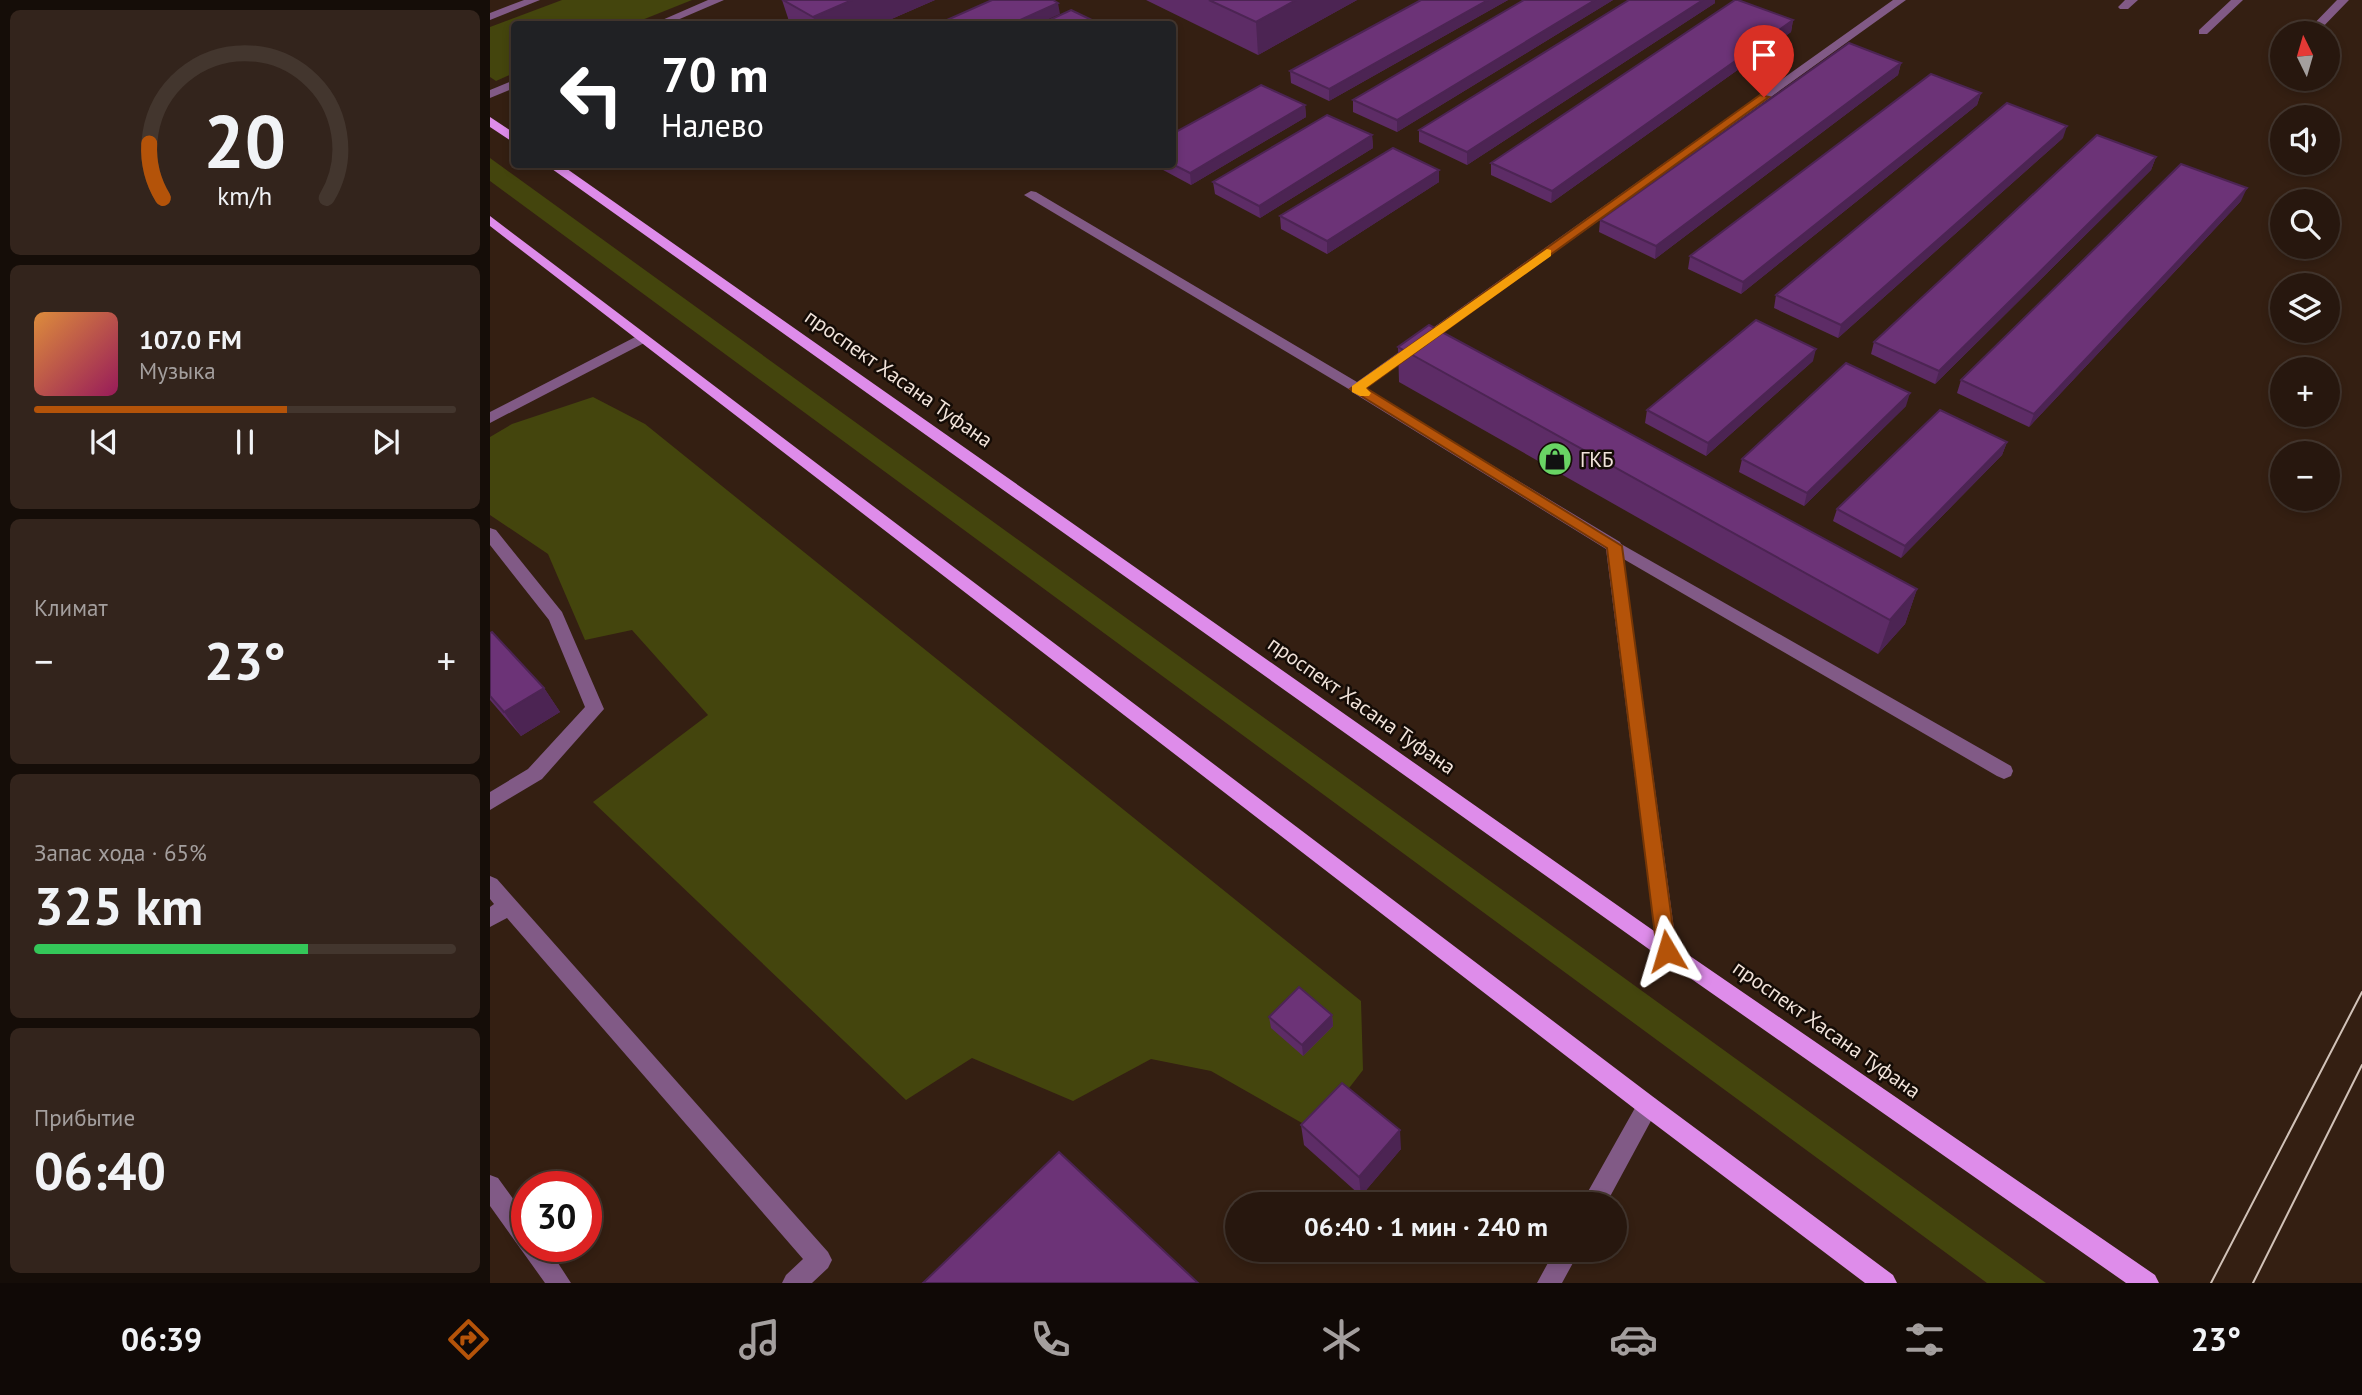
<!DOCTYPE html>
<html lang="ru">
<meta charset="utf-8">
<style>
body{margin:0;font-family:"PT Sans",sans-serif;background:#33241c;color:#f1f3f6;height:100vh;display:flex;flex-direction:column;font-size:26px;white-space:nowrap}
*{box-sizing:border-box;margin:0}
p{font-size:23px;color:#a49f9e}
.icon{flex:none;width:38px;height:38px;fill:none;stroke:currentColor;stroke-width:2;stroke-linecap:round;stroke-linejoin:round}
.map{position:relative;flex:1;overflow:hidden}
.details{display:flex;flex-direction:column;gap:10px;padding:10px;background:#150d08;width:490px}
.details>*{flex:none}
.top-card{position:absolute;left:21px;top:21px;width:665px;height:147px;border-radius:7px;box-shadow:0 4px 10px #0003,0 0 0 2px #43362e;background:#202124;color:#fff;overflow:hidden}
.needle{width:46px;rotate:355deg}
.buttons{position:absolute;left:1780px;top:21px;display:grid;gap:14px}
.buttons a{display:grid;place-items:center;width:70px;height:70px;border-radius:50%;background:#27170e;box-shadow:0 4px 10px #0003,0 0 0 2px #43362e;font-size:35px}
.speed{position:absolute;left:21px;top:1171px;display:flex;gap:14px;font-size:35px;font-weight:700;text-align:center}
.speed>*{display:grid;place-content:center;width:91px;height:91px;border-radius:50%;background:#27170e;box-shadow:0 4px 10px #0003,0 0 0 2px #43362e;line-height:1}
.speed .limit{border:10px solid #d22;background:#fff;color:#111}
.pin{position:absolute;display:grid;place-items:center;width:60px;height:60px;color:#fff;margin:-72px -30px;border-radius:50% 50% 50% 0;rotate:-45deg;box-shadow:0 0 7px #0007}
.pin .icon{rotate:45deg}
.me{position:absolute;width:77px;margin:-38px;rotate:353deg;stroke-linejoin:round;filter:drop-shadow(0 0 5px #0008)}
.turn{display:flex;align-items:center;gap:24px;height:147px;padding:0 35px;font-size:32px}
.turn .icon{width:91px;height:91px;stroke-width:2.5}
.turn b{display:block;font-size:49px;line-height:60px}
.big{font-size:52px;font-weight:700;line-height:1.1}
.details .tile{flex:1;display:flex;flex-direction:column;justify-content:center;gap:10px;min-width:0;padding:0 24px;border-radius:10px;background:#33241c}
.details .dial{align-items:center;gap:0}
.dial svg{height:182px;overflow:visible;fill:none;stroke:#43362e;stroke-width:7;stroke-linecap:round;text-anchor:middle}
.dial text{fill:#f1f3f6;stroke:none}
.song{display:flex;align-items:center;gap:21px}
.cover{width:84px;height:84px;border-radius:10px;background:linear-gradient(135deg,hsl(30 70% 55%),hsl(330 70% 35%))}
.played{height:7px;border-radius:4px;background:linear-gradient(90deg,#b45309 60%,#43362e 60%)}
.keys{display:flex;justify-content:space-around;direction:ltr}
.heat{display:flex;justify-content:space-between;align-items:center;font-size:38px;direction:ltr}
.charge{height:10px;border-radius:5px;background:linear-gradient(90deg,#34c759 65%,#43362e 0)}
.trip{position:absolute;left:735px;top:1192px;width:402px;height:70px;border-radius:35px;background:#27170e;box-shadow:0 4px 10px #0003,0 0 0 2px #43362e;font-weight:700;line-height:70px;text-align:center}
.tabs{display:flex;height:112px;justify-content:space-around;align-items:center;background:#100906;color:#a49f9e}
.tabs .icon{width:49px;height:49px}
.tabs .current{color:#b45309}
.tabs b{font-size:32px;color:#f1f3f6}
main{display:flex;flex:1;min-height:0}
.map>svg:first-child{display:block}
</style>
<main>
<section class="details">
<div class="tile dial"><svg viewBox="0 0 100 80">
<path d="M14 69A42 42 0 1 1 86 69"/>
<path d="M14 69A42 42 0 0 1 8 45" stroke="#b45309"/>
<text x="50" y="56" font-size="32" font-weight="700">20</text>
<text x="50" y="72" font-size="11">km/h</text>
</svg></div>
<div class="tile">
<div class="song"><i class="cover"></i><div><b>107.0 FM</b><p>Музыка</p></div></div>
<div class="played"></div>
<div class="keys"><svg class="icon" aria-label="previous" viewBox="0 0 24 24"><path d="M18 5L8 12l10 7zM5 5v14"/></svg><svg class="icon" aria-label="pause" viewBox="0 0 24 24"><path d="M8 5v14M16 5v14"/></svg><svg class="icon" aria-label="next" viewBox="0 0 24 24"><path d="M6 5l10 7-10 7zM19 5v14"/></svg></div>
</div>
<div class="tile"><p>Климат</p>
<div class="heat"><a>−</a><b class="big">23°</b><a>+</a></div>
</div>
<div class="tile"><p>Запас хода · 65%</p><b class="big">325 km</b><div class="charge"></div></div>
<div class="tile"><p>Прибытие</p><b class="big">06:40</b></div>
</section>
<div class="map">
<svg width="1872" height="1283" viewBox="0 0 1872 1283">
<rect width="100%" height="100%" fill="#341f12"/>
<path fill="#44450d" d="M72,0H202L142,24H24V73L6,81L0,77V27Z
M0,158L1556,1283H1497L0,181Z
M103,397L155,424L871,1001L873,1070L826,1131L721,1071L661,1059L583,1101L482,1058L416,1100L103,802L218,715L142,630L95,640L58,554L0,515V437L22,424Z"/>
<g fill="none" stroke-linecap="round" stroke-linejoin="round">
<path fill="#815a86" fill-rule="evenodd" d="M340,0H355L301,24H287Z
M1403,0H1416L867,394L534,195L541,191L546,192L867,382Z
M1635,0H1648L1638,9H1630L1628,7Z
M1741,0H1753L1717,34H1709V30Z
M1847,0H1859L1827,33H1815Z
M153,333L160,338L158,341L0,423V412Z
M0,528L6,530L72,612L114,709L52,779L0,810V792L38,769L95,707L59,620L0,545Z
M1124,540L1521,766L1523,771L1521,776L1514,779L1507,776L1118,550L1116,546Z
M0,876L7,879L338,1252L342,1260L338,1268L322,1283H292L296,1275L313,1259L17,918L0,927V907L4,904L0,899Z
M1158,1095L1166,1099L1169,1106L1116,1204H1091L1150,1099Z
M0,1175L8,1178L37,1218V1246H57L81,1283H55L0,1206Z
M1065,1250H1090L1072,1283H1047Z"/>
<path fill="#815a86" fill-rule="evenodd" d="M867,384L1130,542L1132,546L1187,951L1184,957L1177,960L1170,957L1167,951L1116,549L862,392L860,389L862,386Z"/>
<path fill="#815a86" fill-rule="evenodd" d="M34,0H50L0,20V13Z
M218,0H234L178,24H163Z
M24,80V88L0,98V90Z"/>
<path fill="#de8cea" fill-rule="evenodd" d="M0,117L24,133V143L0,127Z
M55,164H70L1184,945L1665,1275L1669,1283H1636L1170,957Z
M0,216L1166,1099L1403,1275L1407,1283H1375L1150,1113L0,226Z"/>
<path stroke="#d1c2b8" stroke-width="2" d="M1721,1283L1872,992
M1763,1283L1872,1065"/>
</g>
<path fill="#5d2c66" d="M292,0H445L390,24H300Z
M656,0H867L768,55Z
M931,0H1018L839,101L801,83L800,71Z
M1034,0H1123L907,132L863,112V100Z
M1139,0H1225V3L977,165L929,142V130Z
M1303,20L1301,32L1061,203L1001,175V163Z
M1411,63L1408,75L1165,259L1109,232L1110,220Z
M1491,93L1487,105L1251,294L1198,269L1200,256Z
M815,105L816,117L701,185L662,164H682V134Z
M882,135L883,148L770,218L725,194L723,182Z
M1573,138L1348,338L1284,308L1286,295Z
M1666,157L1661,170L1445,384L1381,354L1384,342Z
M949,170V182L837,254L791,229L790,216Z
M1751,201L1539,427L1467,393L1471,380Z
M908,347L1427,589L1415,624L1388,654L909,382Z
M1323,361L1216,456L1155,423L1157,410Z
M1416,406L1314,506L1249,472L1252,459Z
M1517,442L1512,455L1411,558L1343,521L1347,509Z
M0,633L54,688L70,712L31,736L0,700Z
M842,1015L843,1026L813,1056L781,1028L779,1017Z
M811,1125L911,1149L871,1196L814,1145Z"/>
<path fill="#4c2453" d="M362,0H445L390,24H326L323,17Z
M806,0H867L768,55L766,22Z
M998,0H1018L839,101V89Z
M1105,0H1123L907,132V120Z
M1213,0H1225V3L977,165V152Z
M568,3L570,14L548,24H521Z
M1303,20L1301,32L1061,203L1062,191Z
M1411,63L1408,75L1165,259L1166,246Z
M1491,93L1487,105L1251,294L1253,282Z
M815,105L816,117L701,185L700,173Z
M1577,126L1573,138L1348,338L1351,325Z
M882,135L883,148L770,218L769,206Z
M1666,157L1661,170L1445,384L1449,371Z
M949,170V182L837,254V241Z
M1757,188L1751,201L1539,427L1544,414Z
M1326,349L1323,361L1216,456L1218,443Z
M1420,393L1416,406L1314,506L1317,493Z
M1517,442L1512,455L1411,558L1415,546Z
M1427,589L1415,624L1388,654L1400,620Z
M54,688L70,712L31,736L14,712Z
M842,1015L843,1026L813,1056L812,1045Z
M910,1130L911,1149L871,1196L869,1177Z"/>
<path fill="#6c3377" stroke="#4c2453" stroke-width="2" d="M293,0H362L323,17Z
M502,0H563L568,3L521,24H448Z
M719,0H806L766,22Z
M931,0H998L839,89L800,71Z
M1034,0H1105L907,120L863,100Z
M1139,0H1213L977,152L929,130Z
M1245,0H1248L1303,20L1062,191L1001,163Z
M581,10L610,24H551Z
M1359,43L1411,63L1166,246L1110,220Z
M1441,74L1491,93L1253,282L1200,256Z
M771,85L815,105L700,173L682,164V134Z
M1517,103L1577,126L1351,325L1286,295Z
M837,115L882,135L769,206L723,182Z
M1607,135L1666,157L1449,371L1384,342Z
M903,148L949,170L837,241L790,216Z
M1691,164L1757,188L1544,414L1471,380Z
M1266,320L1326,349L1218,443L1157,410Z
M939,325L1427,589L1400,620L908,347Z
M1356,363L1420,393L1317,493L1252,459Z
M1450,410L1517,442L1415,546L1347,509Z
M2,632L54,688L14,712L0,696V633Z
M809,987L842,1015L812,1045L779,1017Z
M852,1083L910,1130L869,1177L811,1125Z
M569,1152L708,1283H433Z"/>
<path fill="#b45309" stroke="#753606" stroke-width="2" d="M1270,95L1279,97L876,388L1132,546L1186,951L1183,957L1177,959L1170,957L1167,951L1117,548L860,389Z"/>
<path fill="#f59e0b" d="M1057,249L1061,250V256L876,388L881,393L879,396H870L862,392V386Z"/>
<defs>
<g id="shop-disc" transform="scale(1.75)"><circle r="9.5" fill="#69d464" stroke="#150c06"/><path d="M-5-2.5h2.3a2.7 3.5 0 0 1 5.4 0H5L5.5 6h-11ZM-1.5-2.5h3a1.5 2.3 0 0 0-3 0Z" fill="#111"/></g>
</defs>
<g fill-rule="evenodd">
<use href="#shop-disc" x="1065" y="459"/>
</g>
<g text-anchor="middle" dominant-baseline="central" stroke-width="5" stroke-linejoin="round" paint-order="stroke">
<g font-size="21" fill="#f1e3da" stroke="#150c06">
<text transform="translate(409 378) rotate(35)">проспект Хасана Туфана</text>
<text transform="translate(872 705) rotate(35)">проспект Хасана Туфана</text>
<text transform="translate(1337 1029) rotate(35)">проспект Хасана Туфана</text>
</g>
<g font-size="21" fill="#f1e3da" stroke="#150c06" text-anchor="start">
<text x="1090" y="459">ГКБ</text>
</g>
</g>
</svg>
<div class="buttons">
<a><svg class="needle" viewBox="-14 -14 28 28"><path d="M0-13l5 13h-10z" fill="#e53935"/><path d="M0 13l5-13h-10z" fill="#a49f9e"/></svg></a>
<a><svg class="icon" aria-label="sound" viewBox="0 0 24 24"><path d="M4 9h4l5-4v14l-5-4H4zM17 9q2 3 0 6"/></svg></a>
<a><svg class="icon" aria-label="search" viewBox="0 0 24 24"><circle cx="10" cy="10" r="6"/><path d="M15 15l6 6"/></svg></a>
<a><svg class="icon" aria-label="layers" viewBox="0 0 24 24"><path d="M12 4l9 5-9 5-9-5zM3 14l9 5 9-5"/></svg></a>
<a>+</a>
<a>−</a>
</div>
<div class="speed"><div class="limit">30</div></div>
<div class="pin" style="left:1274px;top:97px;background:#d93025"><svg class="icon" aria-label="arrive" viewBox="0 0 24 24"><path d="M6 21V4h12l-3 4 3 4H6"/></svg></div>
<svg class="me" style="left:1177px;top:951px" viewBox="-20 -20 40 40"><path d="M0-17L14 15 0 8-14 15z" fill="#b45309" stroke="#fff" stroke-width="4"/></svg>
<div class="trip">06:40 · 1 мин · 240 m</div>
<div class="top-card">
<div class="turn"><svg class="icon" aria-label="left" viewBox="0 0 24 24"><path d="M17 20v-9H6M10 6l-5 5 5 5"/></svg><div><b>70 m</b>Налево</div></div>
</div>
</div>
</main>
<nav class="tabs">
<b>06:39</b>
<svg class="icon current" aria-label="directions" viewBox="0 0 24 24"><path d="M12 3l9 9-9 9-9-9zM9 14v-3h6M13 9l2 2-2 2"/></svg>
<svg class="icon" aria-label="music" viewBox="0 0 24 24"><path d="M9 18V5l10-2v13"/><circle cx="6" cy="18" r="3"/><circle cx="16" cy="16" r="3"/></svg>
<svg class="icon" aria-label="phone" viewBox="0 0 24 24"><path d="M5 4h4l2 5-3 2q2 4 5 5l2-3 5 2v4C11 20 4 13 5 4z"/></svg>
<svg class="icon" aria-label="climate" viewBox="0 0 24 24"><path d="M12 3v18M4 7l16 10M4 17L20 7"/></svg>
<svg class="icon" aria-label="car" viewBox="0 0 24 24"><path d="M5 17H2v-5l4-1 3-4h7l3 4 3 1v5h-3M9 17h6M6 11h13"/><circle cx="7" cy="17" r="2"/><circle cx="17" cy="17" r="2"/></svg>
<svg class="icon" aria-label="filters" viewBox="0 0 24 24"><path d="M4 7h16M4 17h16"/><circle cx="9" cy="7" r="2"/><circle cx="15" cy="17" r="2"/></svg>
<b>23°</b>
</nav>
